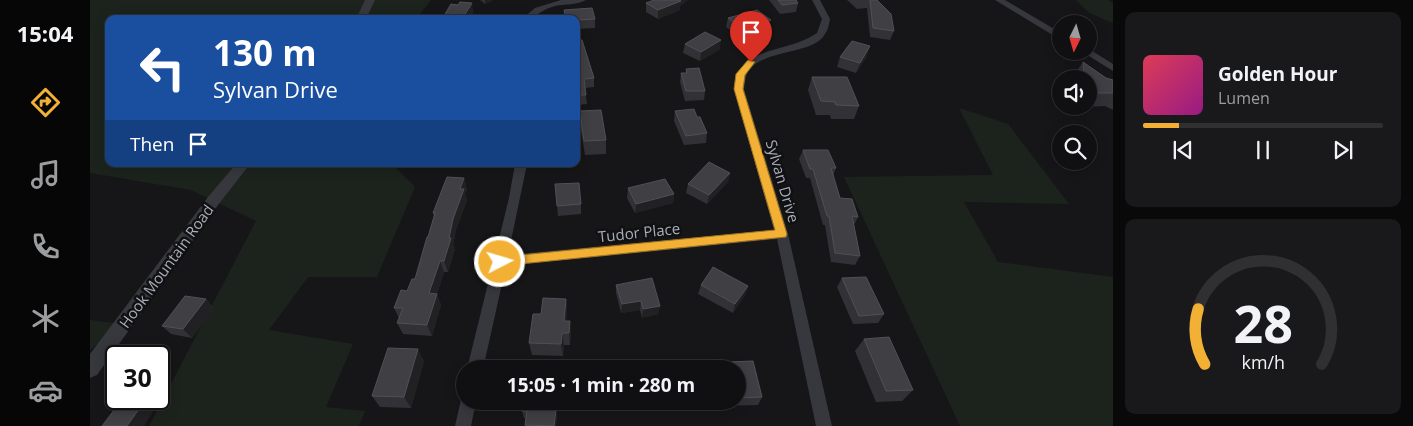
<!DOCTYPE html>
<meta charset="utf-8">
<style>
body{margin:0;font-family:"Open Sans",sans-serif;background:#19191b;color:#f1f3f6;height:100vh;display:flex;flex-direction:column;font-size:19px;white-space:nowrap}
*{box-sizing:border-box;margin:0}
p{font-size:16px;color:#9c9d9f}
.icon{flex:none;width:28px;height:28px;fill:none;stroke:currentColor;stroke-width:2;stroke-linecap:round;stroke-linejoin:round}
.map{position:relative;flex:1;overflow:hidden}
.panel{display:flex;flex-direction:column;gap:12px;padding:12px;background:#09090a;width:300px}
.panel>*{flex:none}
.banner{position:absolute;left:15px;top:15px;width:475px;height:152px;border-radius:10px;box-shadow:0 2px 12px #0003,0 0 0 1px #303032;background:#1a4fa0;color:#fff;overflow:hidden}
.needle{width:32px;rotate:185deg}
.tools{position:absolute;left:962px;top:15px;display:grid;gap:10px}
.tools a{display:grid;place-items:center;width:45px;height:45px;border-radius:50%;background:#101012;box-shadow:0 2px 12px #0003,0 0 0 1px #303032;font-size:25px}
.speed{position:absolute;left:15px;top:345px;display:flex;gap:10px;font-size:25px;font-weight:700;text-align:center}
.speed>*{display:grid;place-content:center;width:65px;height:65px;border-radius:50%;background:#101012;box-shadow:0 2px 12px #0003,0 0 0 1px #303032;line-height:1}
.speed .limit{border:2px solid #111;border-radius:8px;background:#fff;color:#111}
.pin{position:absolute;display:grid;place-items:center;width:42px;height:42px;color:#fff;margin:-51px -21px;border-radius:50% 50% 50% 0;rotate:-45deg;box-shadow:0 0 5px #0007}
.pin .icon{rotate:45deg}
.me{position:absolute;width:55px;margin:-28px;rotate:85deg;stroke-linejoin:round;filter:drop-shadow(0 0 4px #0008)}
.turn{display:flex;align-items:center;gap:18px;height:105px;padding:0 25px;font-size:22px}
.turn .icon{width:65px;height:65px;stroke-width:2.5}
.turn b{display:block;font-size:35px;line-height:42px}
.then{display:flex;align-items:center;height:48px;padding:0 25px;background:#0003;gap:10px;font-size:19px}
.panel .widget{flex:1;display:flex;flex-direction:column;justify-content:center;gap:8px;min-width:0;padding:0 18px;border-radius:10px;background:#19191b}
.panel .dial{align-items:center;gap:0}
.dial svg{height:130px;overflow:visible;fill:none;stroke:#303032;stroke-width:7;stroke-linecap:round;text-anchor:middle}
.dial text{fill:#f1f3f6;stroke:none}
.song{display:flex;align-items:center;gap:15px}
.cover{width:60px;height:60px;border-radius:8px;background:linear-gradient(135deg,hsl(350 70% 55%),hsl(310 70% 35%))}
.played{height:5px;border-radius:2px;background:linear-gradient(90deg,#f2b134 15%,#303032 15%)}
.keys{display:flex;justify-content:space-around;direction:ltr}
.trip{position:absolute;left:366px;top:360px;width:290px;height:50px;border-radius:25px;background:#101012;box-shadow:0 2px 12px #0003,0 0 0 1px #303032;font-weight:700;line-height:50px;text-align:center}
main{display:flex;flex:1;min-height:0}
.tabs{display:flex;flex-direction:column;width:90px;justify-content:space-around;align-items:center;background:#060607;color:#9c9d9f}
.tabs .icon{width:35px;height:35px}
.tabs .selected{color:#f2b134}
.tabs b{font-size:22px;color:#f1f3f6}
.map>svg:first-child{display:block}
</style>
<main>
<nav class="tabs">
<b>15:04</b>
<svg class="icon selected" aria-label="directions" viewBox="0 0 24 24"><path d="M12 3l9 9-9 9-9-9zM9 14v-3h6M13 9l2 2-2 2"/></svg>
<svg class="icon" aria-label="music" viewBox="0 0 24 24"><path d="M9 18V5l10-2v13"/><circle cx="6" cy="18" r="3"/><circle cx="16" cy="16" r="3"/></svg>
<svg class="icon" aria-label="phone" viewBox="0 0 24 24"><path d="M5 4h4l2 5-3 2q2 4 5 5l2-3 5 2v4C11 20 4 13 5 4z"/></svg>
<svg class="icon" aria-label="climate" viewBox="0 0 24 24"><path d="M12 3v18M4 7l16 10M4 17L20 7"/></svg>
<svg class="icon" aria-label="car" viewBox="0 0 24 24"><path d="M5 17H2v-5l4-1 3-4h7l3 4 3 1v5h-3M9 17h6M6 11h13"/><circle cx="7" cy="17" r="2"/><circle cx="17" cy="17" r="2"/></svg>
</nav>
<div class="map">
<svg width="1023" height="426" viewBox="0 0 1023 426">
<rect width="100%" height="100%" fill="#161618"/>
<path fill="#1c231d" d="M0,0H341L326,19H19V164H302L325,187L287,277H218L179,330L263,344L236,407L275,411L269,426H59L166,221L101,190L0,173Z
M986,0H1018L1023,3V23L999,13Z
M869,108L918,124L979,204L874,202L908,262L1023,277V426H870L754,177L903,175Z
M0,320L32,324L0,350Z"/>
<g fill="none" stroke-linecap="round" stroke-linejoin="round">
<path fill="#37383d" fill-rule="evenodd" d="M471,0H496C488,5 474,4 465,6C452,9 444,19 432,19L445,8Z
M722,0H730L740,19C739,24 738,30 735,34C723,56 669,48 657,74C655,78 655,84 654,89L698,234L742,426H726L687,239L416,266L393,369H377L419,198L425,164H437L418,255L684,230L644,89C651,43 696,55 727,33L732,19Z
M905,0H915L971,33V40Z
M999,49L1023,64V71L991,51H999Z
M375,394V401H386L381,426H365L372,395Z"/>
<path fill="#37383d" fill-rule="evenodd" d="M275,0H285L276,19H266Z
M146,164H160L128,205L7,375L0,378V354L118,197Z"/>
</g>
<path fill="#323236" d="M390,0H403L395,4Z
M564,0H598L590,6V10L568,19L556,12V3Z
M679,0H706L708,3L706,12L690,14Z
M757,0H787L804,31L800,40L780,37L777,8L767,9Z
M474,10L505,19V28L486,29V19H475Z
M638,18L678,29L649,37L636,27Z
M486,40L504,78V87L495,88L497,104L486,105Z
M595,44L630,49L610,61L593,53Z
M777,56L766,73L747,67L750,57Z
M993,62L1016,78L1023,80V110L1015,106L996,107L993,106H999V79H984V75Z
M596,69L615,91L614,100L595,101L590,82L591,73H596Z
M722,77L769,106L764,119H741L740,115H726L718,90Z
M490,111L516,140V154L495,155L490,125Z
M585,111L607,117L617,133L616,143L594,145L584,121Z
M713,150L746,168L743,176L750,198L768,217L764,225L770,256L765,265L741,262L735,225H733L720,178H716L709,159Z
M370,164H387L370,165Z
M640,173L638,182L617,204L596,193L598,184Z
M374,178L377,190L375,194L377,200L366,230L363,245L365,249L358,272H354L347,294L351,305L342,336L313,334L307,323L309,318L304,308L317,291L325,279L338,237L344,216L343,213Z
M465,184L491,204V214L468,216Z
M538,188L584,194L583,203L545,213L537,198Z
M752,278L794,314L788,323L763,324L747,287Z
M526,285L570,306L568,314L552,318L550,310L531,313L526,293Z
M611,285L658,286L655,295L643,313L608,294Z
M116,299L124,308L102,338L81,334L72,326Z
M476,299L477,312L476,321L481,333L480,345H474L473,356L442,355L439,343L451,314Z
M774,339L823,390L812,401L786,402L765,351Z
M334,361L321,408L290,407L282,396Z
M663,361L672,397L668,405L625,406L624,401H648V369H634L637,362Z
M434,401H468L466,426H435L436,418H434L432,411Z"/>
<path fill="#212124" d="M395,0H403L395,4Z
M588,0H598L590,6V10L568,19V10Z
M382,3L384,16L383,19H372Z
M681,20L678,29L649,37L651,28Z
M631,40L630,49L610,61L611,52Z
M780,46L777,56L766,73L770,63Z
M640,173L638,182L617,204L619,195Z
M374,178L377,190L375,194L377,200L366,230L363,245L365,249L358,272L354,261L370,189Z
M584,194L583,203L545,213L546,204Z
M350,261L354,272L344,304L339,293Z
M658,286L655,295L643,313L645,304Z
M347,294L351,305L342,336L337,325Z
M116,299L124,308L102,338L93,329Z
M476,299L477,312L475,333L474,321Z
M551,301L550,310L531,313L532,304Z
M570,306L568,314L552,318L553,309Z
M480,321L481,333L480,345L479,333Z
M472,333L474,345L473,356L471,344Z
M328,349L334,361L321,408L314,397Z
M467,401H468L466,426H464Z
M52,405L63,412L54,426H37Z"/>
<path fill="#3f3f44" stroke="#4f5156" d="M564,0H589L591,1L568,10L556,3Z
M688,0H706L708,3L692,5Z
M780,0H787L801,14L804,31L783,28Z
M370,2L382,3L372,19H352L361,4L368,5Z
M502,8L505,19L486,20V19H476L474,10Z
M667,10L681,20L651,28L638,18Z
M615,32L631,40L611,52L595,44Z
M486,40H492L504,78L494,79L496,95H486Z
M762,41L780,46L770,63L750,57Z
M993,62L1016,78L1023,80V93H1007L999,92V79H995Z
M609,68L615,91H596L591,73H597L596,69Z
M722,77H757L769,106L746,105L745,102L731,101Z
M604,109L607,117H610L617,133L596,136L585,111Z
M511,110L516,140L494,141L490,111Z
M713,150H738L746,168H741L750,198L762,199L768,217L762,216L770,256L745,253L739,216H737L723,169H720Z
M619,162L640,173L619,195L598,184Z
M357,177L374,178L370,189H374L363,219L359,238H361L354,261H350L339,293L347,294L337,325L307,323L313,308H304L311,290L317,291L322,279H325L337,237H338L345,213H343Z
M575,179L584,194L546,204L538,188Z
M489,183L491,204L467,206L465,184Z
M623,267L658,286L645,304L611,285Z
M776,277L794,314L769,316L752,278Z
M562,278L570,306L553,309L551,301L532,304L526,285Z
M95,296L116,299L93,329L72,326Z
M453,298L476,299L474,321H480L479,333H472L471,344L439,343L443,314H451Z
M799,337L823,390L796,391L774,339Z
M298,348L328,349L314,397L282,396Z
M663,361L672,397L648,398V369H638L637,362Z
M31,401L52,405L37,426H12Z
M434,401H467L464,426L435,425L437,411H432Z"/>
<path fill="#f2b134" stroke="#9d7322" d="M658,60L665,62L655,75L653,89L697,234L696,237L410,266L406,265L404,262L406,258L410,257L685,230L644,89L646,74Z"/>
<g text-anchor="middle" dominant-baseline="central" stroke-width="5" stroke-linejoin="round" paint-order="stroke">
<g font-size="15" fill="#a8adb8" stroke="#111113">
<text transform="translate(693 181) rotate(74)">Sylvan Drive</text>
<text transform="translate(549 232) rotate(-6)">Tudor Place</text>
<text transform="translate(76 266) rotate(-54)">Hook Mountain Road</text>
</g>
</g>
</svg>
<div class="tools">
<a><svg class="needle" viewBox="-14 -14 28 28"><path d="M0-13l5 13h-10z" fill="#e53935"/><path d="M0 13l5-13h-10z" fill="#9c9d9f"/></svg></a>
<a><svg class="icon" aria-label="sound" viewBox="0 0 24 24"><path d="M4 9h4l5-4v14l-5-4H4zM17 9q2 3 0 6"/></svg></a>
<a><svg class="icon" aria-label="search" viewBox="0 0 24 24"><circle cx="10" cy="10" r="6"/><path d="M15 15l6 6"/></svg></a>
</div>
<div class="speed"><div class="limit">30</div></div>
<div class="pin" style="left:661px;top:62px;background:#d93025"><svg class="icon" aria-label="arrive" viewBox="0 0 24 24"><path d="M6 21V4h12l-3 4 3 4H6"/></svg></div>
<svg class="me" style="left:410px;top:262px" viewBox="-20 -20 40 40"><circle r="17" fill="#f2b134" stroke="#fff" stroke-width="3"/><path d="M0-11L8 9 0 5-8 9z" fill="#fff"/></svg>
<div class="trip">15:05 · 1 min · 280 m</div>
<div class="banner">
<div class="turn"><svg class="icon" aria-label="left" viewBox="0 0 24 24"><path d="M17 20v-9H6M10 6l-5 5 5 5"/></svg><div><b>130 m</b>Sylvan Drive</div></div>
<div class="then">Then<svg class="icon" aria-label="arrive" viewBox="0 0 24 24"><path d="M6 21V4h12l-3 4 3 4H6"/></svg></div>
</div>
</div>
<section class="panel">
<div class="widget">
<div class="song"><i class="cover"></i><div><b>Golden Hour</b><p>Lumen</p></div></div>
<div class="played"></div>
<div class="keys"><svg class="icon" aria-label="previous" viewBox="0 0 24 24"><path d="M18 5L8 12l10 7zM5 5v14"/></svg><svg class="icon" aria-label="pause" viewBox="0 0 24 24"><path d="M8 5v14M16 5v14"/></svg><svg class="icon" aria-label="next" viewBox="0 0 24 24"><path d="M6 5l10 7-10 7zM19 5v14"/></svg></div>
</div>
<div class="widget dial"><svg viewBox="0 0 100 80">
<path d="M14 69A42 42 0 1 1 86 69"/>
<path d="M14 69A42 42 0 0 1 10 35" stroke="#f2b134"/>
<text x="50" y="56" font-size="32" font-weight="700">28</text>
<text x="50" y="72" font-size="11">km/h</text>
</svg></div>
</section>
</main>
